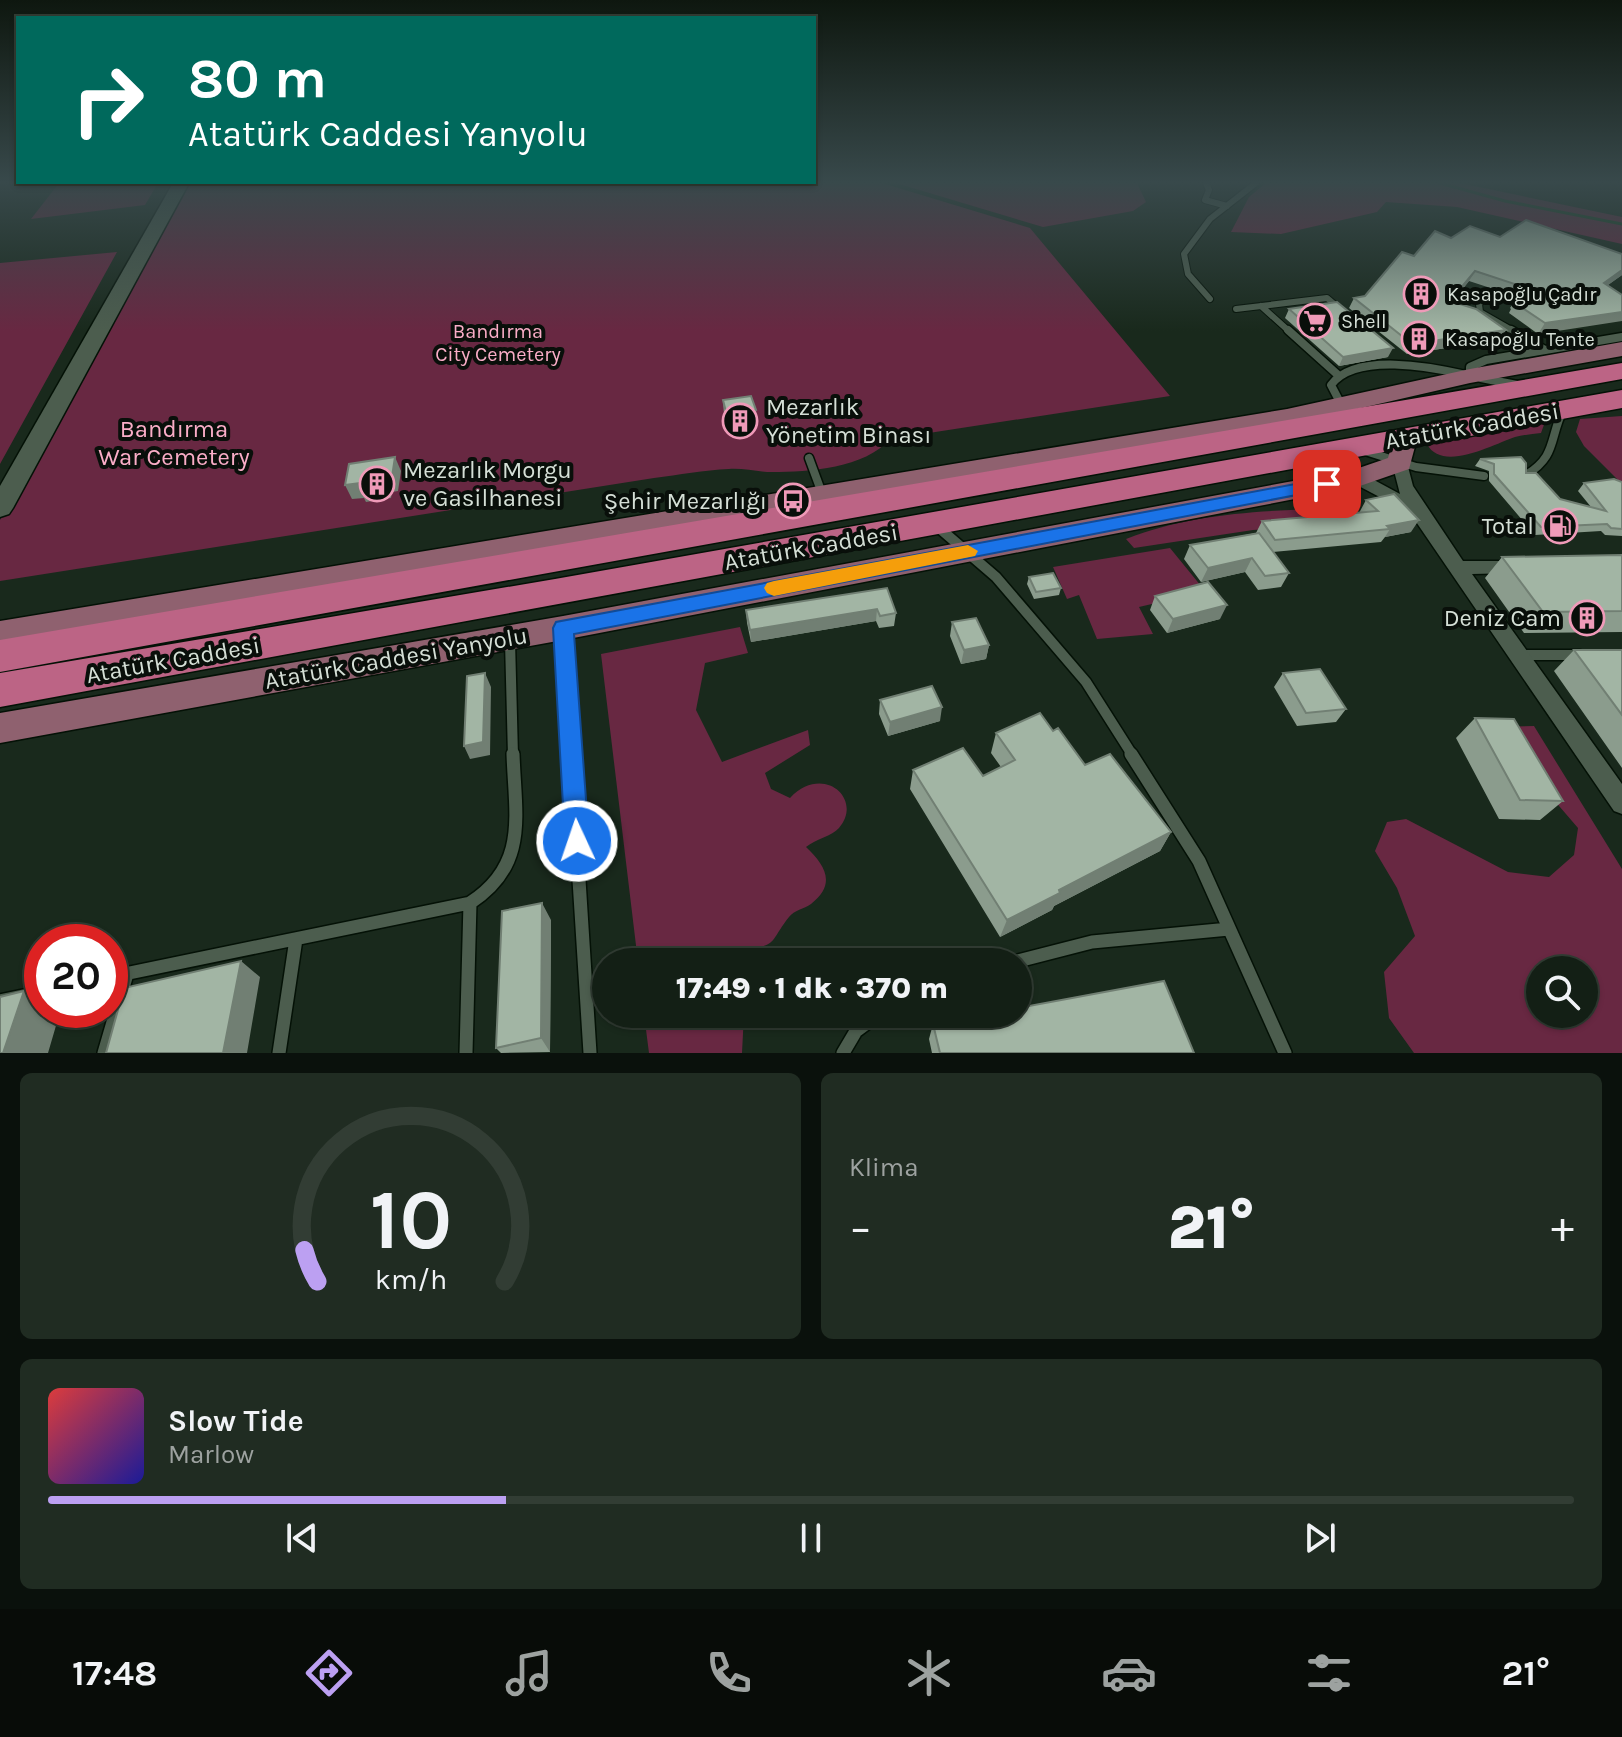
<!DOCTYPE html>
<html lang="tr">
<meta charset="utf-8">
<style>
body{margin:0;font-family:Karla,sans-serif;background:#202c22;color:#f1f3f6;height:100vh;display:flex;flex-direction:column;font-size:30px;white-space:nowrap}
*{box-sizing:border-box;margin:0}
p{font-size:26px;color:#9da2a0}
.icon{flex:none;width:44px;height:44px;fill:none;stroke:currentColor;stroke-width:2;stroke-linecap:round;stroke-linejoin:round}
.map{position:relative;height:1053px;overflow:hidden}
.side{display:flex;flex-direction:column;gap:20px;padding:20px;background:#0a110c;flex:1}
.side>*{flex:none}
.guide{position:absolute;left:16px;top:16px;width:800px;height:168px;border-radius:0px;box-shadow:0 2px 6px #0004,0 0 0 2px #323d34;background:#00695c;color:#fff;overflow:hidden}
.fabs{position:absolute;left:1526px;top:956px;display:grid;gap:16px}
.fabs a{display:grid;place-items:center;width:72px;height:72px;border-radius:50%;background:#131f15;box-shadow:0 2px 6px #0004,0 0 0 2px #323d34;font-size:40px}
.speed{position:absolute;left:24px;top:924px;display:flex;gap:16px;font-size:40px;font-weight:700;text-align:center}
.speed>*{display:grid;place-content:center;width:104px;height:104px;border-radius:50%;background:#131f15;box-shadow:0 2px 6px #0004,0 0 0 2px #323d34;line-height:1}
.speed .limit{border:12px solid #d22;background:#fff;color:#111}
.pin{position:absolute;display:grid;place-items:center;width:68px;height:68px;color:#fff;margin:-34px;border-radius:16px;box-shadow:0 4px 12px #0006}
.me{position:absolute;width:88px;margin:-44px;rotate:357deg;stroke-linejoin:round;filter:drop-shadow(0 0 6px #0008)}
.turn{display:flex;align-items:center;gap:28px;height:168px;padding:0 40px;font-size:36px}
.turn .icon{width:104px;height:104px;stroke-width:2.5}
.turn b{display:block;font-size:56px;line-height:68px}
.big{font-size:60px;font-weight:800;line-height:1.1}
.side .card{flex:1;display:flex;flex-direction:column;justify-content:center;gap:12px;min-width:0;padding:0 28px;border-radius:12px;background:#202c22}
.side .dial{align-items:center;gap:0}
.dial svg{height:208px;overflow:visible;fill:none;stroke:#323d34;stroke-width:7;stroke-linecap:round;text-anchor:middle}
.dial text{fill:#f1f3f6;stroke:none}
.song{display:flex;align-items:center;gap:24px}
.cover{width:96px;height:96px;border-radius:12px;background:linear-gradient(135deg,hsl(0 70% 55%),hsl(240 70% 35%))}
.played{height:8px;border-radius:4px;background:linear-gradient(90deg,#bca0f2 30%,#323d34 30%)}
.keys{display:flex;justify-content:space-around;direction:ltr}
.heat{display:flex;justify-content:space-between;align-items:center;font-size:44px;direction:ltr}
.side .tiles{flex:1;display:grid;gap:20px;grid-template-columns:1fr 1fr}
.card:last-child{grid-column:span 2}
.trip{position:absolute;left:592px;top:948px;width:440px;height:80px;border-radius:40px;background:#131f15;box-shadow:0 2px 6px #0004,0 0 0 2px #323d34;font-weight:800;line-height:80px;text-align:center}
.menu{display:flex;height:128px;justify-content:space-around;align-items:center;background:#080c08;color:#9da2a0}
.menu .icon{width:56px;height:56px}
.menu .selected{color:#bca0f2}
.menu b{font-size:36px;color:#f1f3f6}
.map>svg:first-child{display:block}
</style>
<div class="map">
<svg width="1622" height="1053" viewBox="0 0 1622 1053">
<rect width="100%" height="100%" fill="#19291c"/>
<path fill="#682842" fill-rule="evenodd" d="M59,183H158L145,205L31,219Z
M185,183H882L1030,228L1170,396L890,439C865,468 809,472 772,472C758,472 743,468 729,469C704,470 679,475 654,478L0,581V520Z
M896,183H1137L1146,202L1133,211L1043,227Z
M1266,183H1460L1622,217V244L1457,207L1386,202L1377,212L1281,234L1231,232L1249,197Z
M117,252L0,464V263Z
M1622,416V484L1584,446L1576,432L1580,419Z
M1545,422L1541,433C1532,434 1523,435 1515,437C1494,444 1442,473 1427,444Z
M1351,508L1364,522L1253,530L1134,548L1126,539C1196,511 1276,510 1351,508Z
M1170,548L1201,586L1199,593L1139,607L1153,634L1097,639L1079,595L1067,599L1053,567Z
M740,627L748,653L705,663L696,710L722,762L808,730L810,745L765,773L771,789L790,798C823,763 864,799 839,828C832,836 816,839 806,847C825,865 837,884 811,904C804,909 794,910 789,917C769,942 779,946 741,950L742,962H638L601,654Z
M1534,726L1622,869V1053H1414L1389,1018L1384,972L1415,936L1397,888L1375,851L1387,822L1406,819L1508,872L1549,877L1574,855L1578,828L1491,727ZM1540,970H1584V1014H1540Z
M644,1014H744L742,1053H649Z"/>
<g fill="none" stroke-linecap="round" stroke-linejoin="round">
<path stroke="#184523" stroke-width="3" d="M1440,183L1505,201L1622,224"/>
<g stroke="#041106" stroke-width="8">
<path id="lane-far3" d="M1206,183L1209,190L1205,200L1227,206
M1489,293L1479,304L1480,312L1515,332
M1210,299L1188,274L1184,254L1210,219L1256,183
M1261,306L1290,332
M1236,309L1327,298L1340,309"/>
</g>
<g stroke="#041106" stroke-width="11">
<path id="lane-far2" d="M1288,330L1338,375
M1511,330L1543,349
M1470,376V367L1486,360L1622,337
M1481,378L1517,385
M1343,408L1331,385C1355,352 1432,367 1466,375
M1362,450L1416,467L1484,476
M809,458L823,496
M1526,475C1557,456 1549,439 1563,410"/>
</g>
<g stroke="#041106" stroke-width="13">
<path id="lane-far1" d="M938,527L996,577L1086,682L1133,756
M563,628L571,756
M510,641L513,756
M1520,655H1580"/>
</g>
<g stroke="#041106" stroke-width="16">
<path id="lane" d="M571,754L590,1053
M1131,754L1199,861L1285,1053
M1014,962L1092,942L1229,929
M110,977L470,903C529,865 515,815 513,754
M0,1001L42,992
M104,1053L127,974
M279,1053L296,939
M466,1053L470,903
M843,1053L856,1031L879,1014"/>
</g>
<g stroke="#041106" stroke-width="3">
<path id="street" d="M1303,452L1363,474L1400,494L1392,463L1400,457L1406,459L1413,486L1463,561H1523L1525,566L1523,571L1516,573L1472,574L1622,784V814L1614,811L1410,513L1351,482L1297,461L1295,457L1297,453Z"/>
</g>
<g stroke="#041106" stroke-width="3">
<path id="secondary" d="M173,183H189L13,508L9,514L0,517V486Z"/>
</g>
<g stroke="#041106" stroke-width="3">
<path id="primary" d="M1622,342V356L1470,383L1287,425L0,645V621L1287,409L1470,369Z
M1404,431L1413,433L1417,439L1409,469L1357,487L563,640L0,743V713L563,616L1353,470L1388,458L1395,433Z"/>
</g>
<g stroke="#041106" stroke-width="3">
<path id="highway" d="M1622,363V379L0,672V640Z
M1622,390V408L0,707V673L555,579Z"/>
</g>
<use href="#lane-far3" stroke="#4c5d4e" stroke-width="6"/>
<use href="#lane-far2" stroke="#4c5d4e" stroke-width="8"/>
<use href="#lane-far1" stroke="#4c5d4e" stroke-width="10"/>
<use href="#lane" stroke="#4c5d4e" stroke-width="13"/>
<use href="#street" fill="#4c5d4e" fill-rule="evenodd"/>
<use href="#secondary" fill="#4c5d4e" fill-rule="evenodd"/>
<use href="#primary" fill="#8f616f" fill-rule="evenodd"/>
<use href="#highway" fill="#bc6485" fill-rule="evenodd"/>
</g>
<path fill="#8b9c8d" d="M1500,237L1622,275L1538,334L1509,313L1511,309L1510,308L1517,298L1518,297L1469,281L1452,302L1506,330L1499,340L1407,354L1349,308L1354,298L1365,296L1414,256L1451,238Z
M1289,309L1388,357L1339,366L1285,318Z
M723,400L756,410L757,424L729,434L724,414Z
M1480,459L1526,473L1560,499L1591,507L1578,491L1584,483L1622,482V536L1605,535L1601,531L1535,535L1489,481V471L1475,466Z
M1366,500L1411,532L1385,537L1381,542L1273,552L1289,573L1281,587L1258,590L1245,572L1201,582L1184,559L1190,545L1256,533L1262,521L1359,513Z
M1622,555V632L1524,633L1485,578L1502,557Z
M1029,577L1061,588L1059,595L1034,599L1027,584Z
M887,588L896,613L894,626L879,628L876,621L751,642L747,623L746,610Z
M1155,596L1220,619L1167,633L1150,610Z
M952,622L989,645L986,659L961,664L950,636Z
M1574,650H1622V768L1554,671Z
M1283,673L1346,709L1336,722L1297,726L1274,687Z
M880,700L940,721L888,736L879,714Z
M1475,718L1563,801L1540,820L1499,819L1456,738Z
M1053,731L1085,765L1171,832L1160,851L1054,906L1052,910L1000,937L910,789L913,770L983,776L1001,767L991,753L996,733Z
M551,920L550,1052L501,1053L496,1048Z
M933,1024L1194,1053H932L929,1039Z"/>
<path fill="#717f73" d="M1622,270V275L1597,293L1604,283Z
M1475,271L1469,281L1445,312L1450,301Z
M1622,312V321L1538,334L1545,323Z
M1506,330L1499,340L1407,354L1412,344Z
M1393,348L1388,357L1339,366L1343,357Z
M756,410L757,424L729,434L728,420Z
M395,457L401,471L398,491L392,492L391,498L366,502L364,498L352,499L345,485L385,478Z
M1419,520L1411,532L1385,537L1390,529L1387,526Z
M1252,558L1245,572L1201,582L1208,568Z
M1227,605L1220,619L1167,633L1173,619Z
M877,609L876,621L751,642L750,630Z
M989,645L986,659L961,664L964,650Z
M485,673L491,687L490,755L470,759L464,746Z
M942,707L940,721L888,736L890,722Z
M1171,832L1160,851L1054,906L1052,910L1000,937L1007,920L1059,890Z
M542,903L551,920L550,1052L541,1038Z
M241,961L260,977L247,1053H223Z
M24,991L42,1002V1010H57L60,1012L48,1053H3Z"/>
<path fill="#a2b5a4" stroke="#717f73" stroke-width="2" d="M1526,220L1622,254V270L1604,283L1622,295V312L1545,323L1515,303L1523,302L1517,298L1545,294L1475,271L1450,301L1476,309L1506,330L1412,344L1354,298L1365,296L1402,252L1414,256L1435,231L1451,238L1470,226L1500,237Z
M1337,302L1393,348L1343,357L1289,309Z
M751,396L756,410L728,420L723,400Z
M395,457L392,477L385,478L384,484L360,488L361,483L345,485L349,464Z
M1521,457L1526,463V473H1536L1560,499L1606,511L1584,483L1614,479L1622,482V529L1611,528L1607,524L1541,527L1494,474V464L1480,459Z
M1394,494L1419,520L1387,526L1390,529L1275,540L1262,521L1378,511L1366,500Z
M1259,533L1289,573L1265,576L1252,558L1208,568L1190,545Z
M1622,555V611L1543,612L1502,557Z
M1053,573L1061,588L1036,592L1029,577Z
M1208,582L1227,605L1173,619L1155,596Z
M887,588L896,613L880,616L877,609L750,630L746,610Z
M976,618L989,645L964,650L952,622Z
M1574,650H1622V715Z
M1320,669L1346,709L1306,713L1283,673Z
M485,673L483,742L464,746L467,676Z
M932,686L942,707L890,722L880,700Z
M1040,713L1053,731L1058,728L1085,765L1110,754L1171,832L1059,890L1060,893L1007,920L913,770L963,748L983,776L1015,760L996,733Z
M1475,718L1514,719L1563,801L1520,800Z
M542,903L541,1038L496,1048L502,911Z
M241,961L223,1053H106L124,988Z
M1164,981L1194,1053H940L933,1024L987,1014H1018V1008Z
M24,991L3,1053H0V997Z"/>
<linearGradient id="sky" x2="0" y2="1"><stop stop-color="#0e170f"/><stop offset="0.55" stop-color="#38494b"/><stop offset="1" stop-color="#38494b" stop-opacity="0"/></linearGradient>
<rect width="1622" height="331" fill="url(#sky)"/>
<path fill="#1a73e8" stroke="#114b97" stroke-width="2" d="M1327,478L1333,479L1336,484L1333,488L574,634L589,841L585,849L577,852L568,849L565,841L553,628L556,622Z"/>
<path fill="#f59e0b" d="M968,545L978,551L975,556L774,596L767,593L764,588L767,583L774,581Z"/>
<defs>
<g id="building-ring" transform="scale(1.8)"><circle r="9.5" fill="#090f0a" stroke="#ef9ab8" stroke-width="1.5"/><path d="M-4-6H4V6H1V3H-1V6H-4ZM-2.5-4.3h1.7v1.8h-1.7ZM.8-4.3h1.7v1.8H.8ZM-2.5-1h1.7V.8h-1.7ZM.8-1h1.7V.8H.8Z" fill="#ef9ab8"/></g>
<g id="supermarket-ring" transform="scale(1.8)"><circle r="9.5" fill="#090f0a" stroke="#ef9ab8" stroke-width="1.5"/><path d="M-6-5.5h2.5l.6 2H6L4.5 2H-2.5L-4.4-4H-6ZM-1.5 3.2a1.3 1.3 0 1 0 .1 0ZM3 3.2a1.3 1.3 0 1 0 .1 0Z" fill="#ef9ab8"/></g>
<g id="bus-ring" transform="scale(1.8)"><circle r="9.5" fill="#090f0a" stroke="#ef9ab8" stroke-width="1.5"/><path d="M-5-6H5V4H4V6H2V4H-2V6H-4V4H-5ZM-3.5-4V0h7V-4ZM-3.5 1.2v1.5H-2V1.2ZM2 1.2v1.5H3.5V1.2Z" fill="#ef9ab8"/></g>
<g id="fuel-ring" transform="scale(1.8)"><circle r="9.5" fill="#090f0a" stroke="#ef9ab8" stroke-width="1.5"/><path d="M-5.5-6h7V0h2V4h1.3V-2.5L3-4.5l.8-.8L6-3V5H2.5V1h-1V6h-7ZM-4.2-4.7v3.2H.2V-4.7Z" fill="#ef9ab8"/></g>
</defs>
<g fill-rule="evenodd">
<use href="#building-ring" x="1421" y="294"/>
<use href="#supermarket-ring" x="1315" y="321"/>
<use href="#building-ring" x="1419" y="339"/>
<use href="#building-ring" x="740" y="421"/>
<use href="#building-ring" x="377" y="484"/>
<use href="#bus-ring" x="793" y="501"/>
<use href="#fuel-ring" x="1560" y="526"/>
<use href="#building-ring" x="1587" y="618"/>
</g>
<g text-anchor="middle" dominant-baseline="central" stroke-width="8" stroke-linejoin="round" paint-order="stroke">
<g font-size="20" fill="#d5dfd6" stroke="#090f0a" text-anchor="start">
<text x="1447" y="294">Kasapoğlu Çadır</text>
<text x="1341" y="321">Shell</text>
<text x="1445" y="339">Kasapoğlu Tente</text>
</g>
<g font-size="20" fill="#faadc7" stroke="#090f0a">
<text x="498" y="331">Bandırma<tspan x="498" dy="23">City Cemetery</tspan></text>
</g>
<g font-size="24" fill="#d5dfd6" stroke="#090f0a" text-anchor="end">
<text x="766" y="407" text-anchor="start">Mezarlık<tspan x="766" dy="28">Yönetim Binası</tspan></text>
<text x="403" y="470" text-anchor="start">Mezarlık Morgu<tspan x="403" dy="28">ve Gasilhanesi</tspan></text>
<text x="767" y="501">Şehir Mezarlığı</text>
<text x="1534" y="526">Total</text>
<text x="1561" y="618">Deniz Cam</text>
</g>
<g font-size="24" fill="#d5dfd6" stroke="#090f0a">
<text transform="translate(1472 426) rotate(-10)">Atatürk Caddesi</text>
<text transform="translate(811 547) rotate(-10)">Atatürk Caddesi</text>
<text transform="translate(396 658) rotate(-10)">Atatürk Caddesi Yanyolu</text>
<text transform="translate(173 660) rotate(-10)">Atatürk Caddesi</text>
</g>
<g font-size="24" fill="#faadc7" stroke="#090f0a">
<text x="174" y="429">Bandırma<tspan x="174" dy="28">War Cemetery</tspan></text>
</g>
</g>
</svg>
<div class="fabs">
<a><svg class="icon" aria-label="search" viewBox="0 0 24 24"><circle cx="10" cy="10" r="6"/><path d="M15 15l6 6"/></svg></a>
</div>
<div class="speed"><div class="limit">20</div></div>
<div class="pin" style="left:1327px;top:484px;background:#d93025"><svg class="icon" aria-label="arrive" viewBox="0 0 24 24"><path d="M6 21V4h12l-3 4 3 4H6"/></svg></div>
<svg class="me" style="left:577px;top:841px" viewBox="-20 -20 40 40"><circle r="17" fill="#1a73e8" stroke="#fff" stroke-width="3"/><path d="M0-11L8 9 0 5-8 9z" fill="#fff"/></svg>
<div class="trip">17:49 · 1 dk · 370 m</div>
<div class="guide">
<div class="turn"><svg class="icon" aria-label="right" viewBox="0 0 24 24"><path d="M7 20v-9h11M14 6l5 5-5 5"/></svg><div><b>80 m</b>Atatürk Caddesi Yanyolu</div></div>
</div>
</div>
<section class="side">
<div class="tiles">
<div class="card dial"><svg viewBox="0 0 100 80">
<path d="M14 69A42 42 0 1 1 86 69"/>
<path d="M14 69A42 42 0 0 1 9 57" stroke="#bca0f2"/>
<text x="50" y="56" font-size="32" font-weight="700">10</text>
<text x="50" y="72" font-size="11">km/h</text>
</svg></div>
<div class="card"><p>Klima</p>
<div class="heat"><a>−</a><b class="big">21°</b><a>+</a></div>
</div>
<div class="card">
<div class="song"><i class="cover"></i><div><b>Slow Tide</b><p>Marlow</p></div></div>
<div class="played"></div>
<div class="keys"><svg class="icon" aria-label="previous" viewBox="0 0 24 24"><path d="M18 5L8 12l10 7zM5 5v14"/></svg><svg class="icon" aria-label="pause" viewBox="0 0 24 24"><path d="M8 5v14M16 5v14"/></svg><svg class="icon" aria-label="next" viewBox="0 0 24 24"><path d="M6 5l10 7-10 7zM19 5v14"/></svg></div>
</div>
</div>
</section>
<nav class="menu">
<b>17:48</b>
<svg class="icon selected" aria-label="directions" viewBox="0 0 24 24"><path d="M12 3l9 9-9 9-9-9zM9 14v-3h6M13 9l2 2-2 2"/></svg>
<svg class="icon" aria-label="music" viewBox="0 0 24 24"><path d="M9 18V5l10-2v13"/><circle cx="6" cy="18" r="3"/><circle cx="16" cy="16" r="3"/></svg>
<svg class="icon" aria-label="phone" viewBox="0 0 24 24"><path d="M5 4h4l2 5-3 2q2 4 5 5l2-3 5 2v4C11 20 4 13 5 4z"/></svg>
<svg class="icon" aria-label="climate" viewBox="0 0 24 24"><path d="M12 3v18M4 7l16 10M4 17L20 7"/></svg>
<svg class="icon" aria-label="car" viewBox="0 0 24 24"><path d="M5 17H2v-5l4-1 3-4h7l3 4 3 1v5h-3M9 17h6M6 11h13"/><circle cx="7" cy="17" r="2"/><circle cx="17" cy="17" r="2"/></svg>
<svg class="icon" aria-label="filters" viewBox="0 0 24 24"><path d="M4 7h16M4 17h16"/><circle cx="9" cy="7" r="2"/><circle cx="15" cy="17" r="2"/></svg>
<b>21°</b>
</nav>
